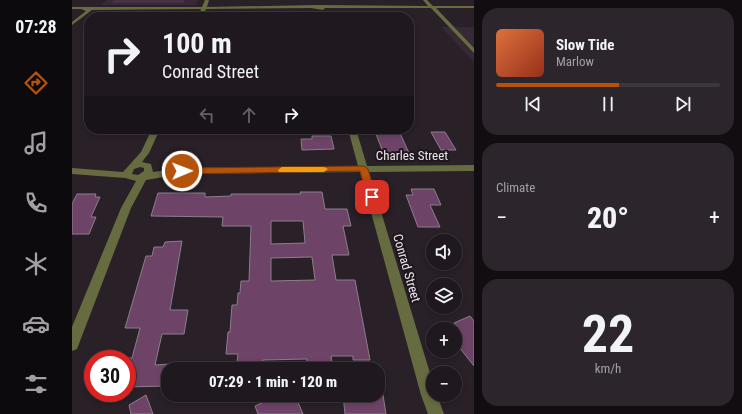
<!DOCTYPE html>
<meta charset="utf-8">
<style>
body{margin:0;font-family:"Roboto Condensed",sans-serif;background:#2c252b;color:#f1f3f6;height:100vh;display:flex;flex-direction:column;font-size:15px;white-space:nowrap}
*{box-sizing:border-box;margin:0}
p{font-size:13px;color:#a1a0a4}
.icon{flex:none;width:22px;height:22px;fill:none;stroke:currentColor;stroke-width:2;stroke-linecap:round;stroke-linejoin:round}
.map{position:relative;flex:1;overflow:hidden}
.sheet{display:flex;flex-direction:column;gap:8px;padding:8px;background:#110d10;width:268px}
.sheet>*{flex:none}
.banner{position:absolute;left:12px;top:12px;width:330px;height:122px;border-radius:16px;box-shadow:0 2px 6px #0003,0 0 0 1px #3c373c;background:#1f181e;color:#f1f3f6;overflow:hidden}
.buttons{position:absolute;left:354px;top:234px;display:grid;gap:8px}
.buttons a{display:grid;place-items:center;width:36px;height:36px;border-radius:50%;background:#1f181e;box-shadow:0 2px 6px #0003,0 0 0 1px #3c373c;font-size:20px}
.speed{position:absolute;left:12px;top:350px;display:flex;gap:8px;font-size:20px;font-weight:700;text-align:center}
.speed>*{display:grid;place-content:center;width:52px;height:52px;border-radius:50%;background:#1f181e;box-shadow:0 2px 6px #0003,0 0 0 1px #3c373c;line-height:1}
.speed .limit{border:6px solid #d22;background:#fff;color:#111}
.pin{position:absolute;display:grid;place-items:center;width:34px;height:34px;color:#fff;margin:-17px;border-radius:8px;box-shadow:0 2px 6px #0006}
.me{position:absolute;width:44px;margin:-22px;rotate:89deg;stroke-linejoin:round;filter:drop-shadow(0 0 3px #0008)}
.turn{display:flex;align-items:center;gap:14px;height:84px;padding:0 12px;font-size:18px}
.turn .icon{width:52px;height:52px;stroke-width:2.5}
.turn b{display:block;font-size:28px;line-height:34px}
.lanes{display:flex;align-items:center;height:38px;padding:0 12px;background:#0003;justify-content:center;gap:20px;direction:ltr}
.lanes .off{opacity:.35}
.big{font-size:30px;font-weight:800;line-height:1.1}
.sheet .card{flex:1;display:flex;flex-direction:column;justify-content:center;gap:6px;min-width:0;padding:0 14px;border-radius:16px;background:#2c252b}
.sheet .dial{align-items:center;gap:0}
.dial b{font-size:52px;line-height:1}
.song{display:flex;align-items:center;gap:12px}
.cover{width:48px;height:48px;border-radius:6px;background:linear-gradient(135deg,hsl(20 70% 55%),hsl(10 70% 35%))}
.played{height:4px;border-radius:2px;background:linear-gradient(90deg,#b45309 55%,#3c373c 55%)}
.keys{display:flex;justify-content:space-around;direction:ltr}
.heat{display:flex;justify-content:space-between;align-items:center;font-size:22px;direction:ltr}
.trip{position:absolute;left:89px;top:362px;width:224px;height:40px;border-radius:16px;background:#1f181e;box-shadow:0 2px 6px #0003,0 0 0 1px #3c373c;font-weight:800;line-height:40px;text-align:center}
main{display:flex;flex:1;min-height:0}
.tabs{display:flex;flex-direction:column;width:72px;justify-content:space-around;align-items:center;background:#0c0a0c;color:#a1a0a4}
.tabs .icon{width:28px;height:28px}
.tabs .on{color:#b45309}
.tabs b{font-size:18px;color:#f1f3f6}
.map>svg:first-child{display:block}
</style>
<main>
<nav class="tabs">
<b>07:28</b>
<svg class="icon on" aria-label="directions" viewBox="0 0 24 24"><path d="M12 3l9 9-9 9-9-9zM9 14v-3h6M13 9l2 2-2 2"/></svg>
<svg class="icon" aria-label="music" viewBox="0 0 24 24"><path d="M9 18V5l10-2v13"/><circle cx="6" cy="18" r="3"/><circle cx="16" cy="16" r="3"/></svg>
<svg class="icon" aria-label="phone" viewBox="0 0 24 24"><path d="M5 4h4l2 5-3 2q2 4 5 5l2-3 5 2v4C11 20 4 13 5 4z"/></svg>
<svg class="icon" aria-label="climate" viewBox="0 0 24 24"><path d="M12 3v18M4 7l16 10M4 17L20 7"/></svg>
<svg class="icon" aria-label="car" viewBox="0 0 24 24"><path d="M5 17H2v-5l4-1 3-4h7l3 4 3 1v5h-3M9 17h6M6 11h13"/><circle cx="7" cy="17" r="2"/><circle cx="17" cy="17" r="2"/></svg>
<svg class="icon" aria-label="filters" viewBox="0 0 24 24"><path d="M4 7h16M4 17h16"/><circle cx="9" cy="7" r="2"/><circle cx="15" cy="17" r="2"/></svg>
</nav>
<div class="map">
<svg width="402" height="414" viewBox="0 0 402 414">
<rect width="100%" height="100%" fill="#292028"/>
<path fill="#362935" d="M35,0H126L124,5H29Z
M369,27H402V62Z"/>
<path fill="#483045" d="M42,0H113L111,3H39Z"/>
<path fill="#6d4468" stroke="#8a7f89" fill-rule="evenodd" d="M302,129H324L327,131L337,153H315L311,152Z
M359,132H373L384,150H369Z
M240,136H259L262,149L230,150L229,139H240Z
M339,189H362L369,205H358L368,227H346L334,195H341Z
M228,192H250L253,209H275L279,226H271L277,255H260L264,280H283L298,360H281V356H259L260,363H235V359L191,360V363H165L166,354H154L156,332H158L160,305H165L166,293H168L169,281H177L179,226H150L151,217L79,216L86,193H133V197L159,196V194H229ZM199,221H231L233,243L199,244ZM240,257L243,280L199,281V258Z
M5,194H24L23,197H28L19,217H24L17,234H0V204Z
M110,241L98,310H116L112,334H90L83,365L98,364L97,369H96L94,386L55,387V358H60L68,328H53L74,256H80L82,247H91L93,242Z
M398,316L402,321V366L383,342V335L389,332L382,323Z
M74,395L81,414H59L57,405Z
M207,395H223L231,414H186L183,406Z
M271,395H311L314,414H273Z"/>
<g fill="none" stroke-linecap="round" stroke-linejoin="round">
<path fill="#676b40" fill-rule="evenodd" d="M133,0H137L135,7L245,5L356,6L351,0H355L361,6H402V8H364L402,48V53L359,8H253L251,10L239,8L134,9L131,17H127L129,9L20,10L0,25V22L14,11L9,9H0V7H130Z
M80,129H88L77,153L70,162L79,164L81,172L110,168L286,166L276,129H284L295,166L402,165V171L297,172L361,383V395H365L372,414H356L349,395L288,172L110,174L74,180L59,208L5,349L0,351V327L49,208L64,181L53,178L0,174V168L51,172L69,152ZM68,167L72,168V171L66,175L60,174L62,169Z"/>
</g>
<path fill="#b45309" stroke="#753606" d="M292,166L296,169L304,197L300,200L295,197L288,171L110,174L106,171L110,168Z"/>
<path fill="#f59e0b" d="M210,167H252L256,169L252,172H207L206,170Z"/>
<g text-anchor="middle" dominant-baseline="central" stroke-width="4" stroke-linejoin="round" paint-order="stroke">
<g font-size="13" fill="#ebe5ea" stroke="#1f171e">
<text x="340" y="155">Charles Street</text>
<text transform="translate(335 268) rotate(74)">Conrad Street</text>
</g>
</g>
</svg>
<div class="buttons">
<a><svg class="icon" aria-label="sound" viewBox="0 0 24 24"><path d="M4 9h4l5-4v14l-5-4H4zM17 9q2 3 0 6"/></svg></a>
<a><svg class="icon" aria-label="layers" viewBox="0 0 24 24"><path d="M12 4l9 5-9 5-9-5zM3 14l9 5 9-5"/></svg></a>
<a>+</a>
<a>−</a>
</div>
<div class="speed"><div class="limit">30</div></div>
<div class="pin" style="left:300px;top:197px;background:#d93025"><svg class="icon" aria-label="arrive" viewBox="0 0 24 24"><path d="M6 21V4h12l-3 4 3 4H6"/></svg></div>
<svg class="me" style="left:110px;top:171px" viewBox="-20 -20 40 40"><circle r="17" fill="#b45309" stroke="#fff" stroke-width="3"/><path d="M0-11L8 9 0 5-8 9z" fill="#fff"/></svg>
<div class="trip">07:29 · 1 min · 120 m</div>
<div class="banner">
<div class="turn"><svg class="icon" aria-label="right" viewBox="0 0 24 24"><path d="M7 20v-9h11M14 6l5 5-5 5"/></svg><div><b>100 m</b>Conrad Street</div></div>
<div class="lanes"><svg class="icon off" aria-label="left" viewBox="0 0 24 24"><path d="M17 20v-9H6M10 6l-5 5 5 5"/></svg><svg class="icon off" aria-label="ahead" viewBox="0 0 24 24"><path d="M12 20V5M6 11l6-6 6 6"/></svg><svg class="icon" aria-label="right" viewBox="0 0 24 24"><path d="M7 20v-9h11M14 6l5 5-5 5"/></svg></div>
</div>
</div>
<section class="sheet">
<div class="card">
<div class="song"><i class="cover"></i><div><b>Slow Tide</b><p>Marlow</p></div></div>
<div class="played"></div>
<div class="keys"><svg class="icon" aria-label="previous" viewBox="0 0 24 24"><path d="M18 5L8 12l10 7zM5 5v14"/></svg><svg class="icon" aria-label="pause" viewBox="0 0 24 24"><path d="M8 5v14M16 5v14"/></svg><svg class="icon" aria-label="next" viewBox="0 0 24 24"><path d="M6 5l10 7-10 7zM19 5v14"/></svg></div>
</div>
<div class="card"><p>Climate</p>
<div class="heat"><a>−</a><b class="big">20°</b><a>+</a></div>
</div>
<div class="card dial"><b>22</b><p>km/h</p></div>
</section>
</main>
